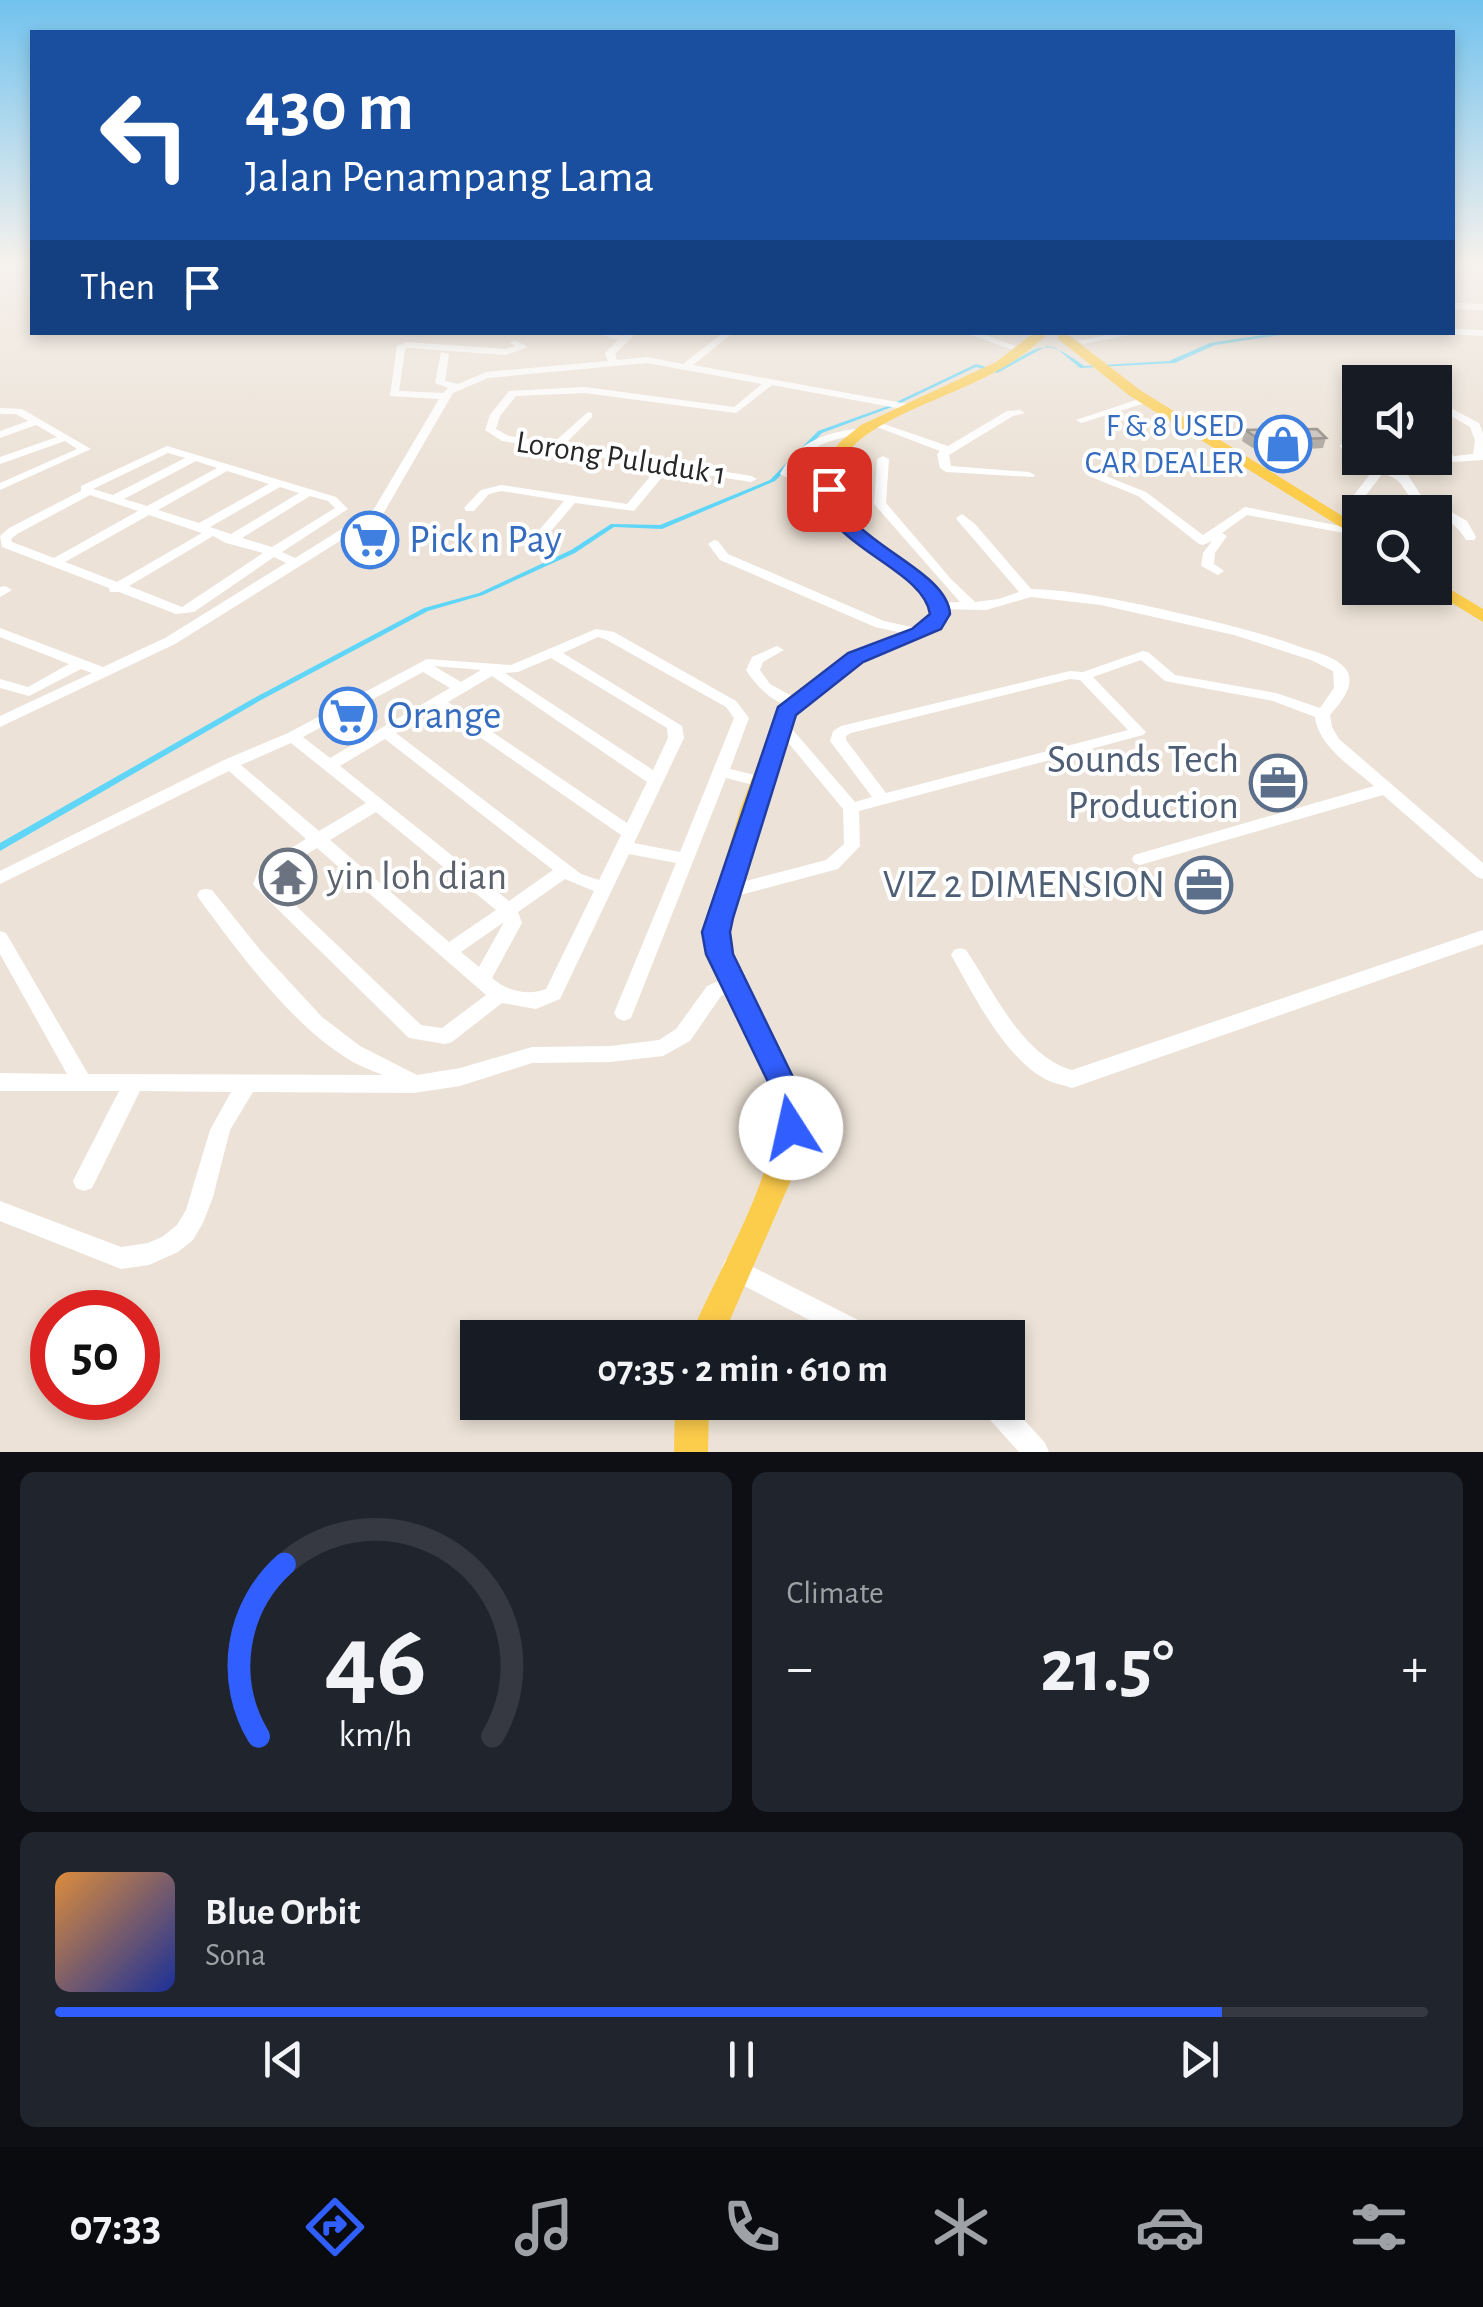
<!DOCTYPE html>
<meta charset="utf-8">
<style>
body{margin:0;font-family:"Alegreya Sans",sans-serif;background:#20242c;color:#f1f3f6;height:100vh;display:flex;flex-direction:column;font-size:38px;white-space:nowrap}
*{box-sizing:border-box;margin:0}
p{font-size:32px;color:#9ea1a6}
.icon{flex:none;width:55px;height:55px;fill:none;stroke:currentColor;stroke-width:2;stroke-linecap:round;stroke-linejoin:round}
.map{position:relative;height:1452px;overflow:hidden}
.details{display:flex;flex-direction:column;gap:20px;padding:20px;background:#0d0f14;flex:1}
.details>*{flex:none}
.hud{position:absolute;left:30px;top:30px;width:1425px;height:305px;border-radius:0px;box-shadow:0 5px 15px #0003;background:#1a4fa0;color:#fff;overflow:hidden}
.tools{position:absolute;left:1342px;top:365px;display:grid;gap:20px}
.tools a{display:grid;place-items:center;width:110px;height:110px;border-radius:0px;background:#171b24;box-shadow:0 5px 15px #0003;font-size:50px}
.speed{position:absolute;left:30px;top:1290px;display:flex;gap:20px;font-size:50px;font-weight:700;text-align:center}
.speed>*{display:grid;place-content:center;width:130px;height:130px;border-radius:50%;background:#171b24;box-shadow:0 5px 15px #0003;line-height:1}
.speed .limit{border:15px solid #d22;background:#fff;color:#111}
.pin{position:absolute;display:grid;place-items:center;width:85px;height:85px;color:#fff;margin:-42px;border-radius:20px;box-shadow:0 5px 15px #0006}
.me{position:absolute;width:110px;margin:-55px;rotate:350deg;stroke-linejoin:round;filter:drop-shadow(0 0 8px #0008)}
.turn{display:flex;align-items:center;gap:35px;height:210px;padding:0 50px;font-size:45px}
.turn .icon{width:130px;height:130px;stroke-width:2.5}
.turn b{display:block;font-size:70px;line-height:85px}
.then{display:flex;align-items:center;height:95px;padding:0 50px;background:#0003;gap:20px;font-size:38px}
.big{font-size:75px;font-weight:600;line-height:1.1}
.details .widget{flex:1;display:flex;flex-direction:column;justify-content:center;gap:15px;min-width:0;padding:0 35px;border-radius:15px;background:#20242c}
.details .dial{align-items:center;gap:0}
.dial svg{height:260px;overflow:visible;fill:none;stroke:#363941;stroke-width:7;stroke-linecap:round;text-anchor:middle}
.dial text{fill:#f1f3f6;stroke:none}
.song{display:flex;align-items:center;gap:30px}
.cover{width:120px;height:120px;border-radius:15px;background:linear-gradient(135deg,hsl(30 70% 55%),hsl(230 70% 35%))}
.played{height:10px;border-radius:5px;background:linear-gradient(90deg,#315fff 85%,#363941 85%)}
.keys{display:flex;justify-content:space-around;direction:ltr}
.heat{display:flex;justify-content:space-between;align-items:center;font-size:55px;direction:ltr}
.details .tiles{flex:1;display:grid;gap:20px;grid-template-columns:1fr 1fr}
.widget:last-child{grid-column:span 2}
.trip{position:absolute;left:460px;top:1320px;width:565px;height:100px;border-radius:0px;background:#171b24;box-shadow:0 5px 15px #0003;font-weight:600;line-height:100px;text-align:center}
.dock{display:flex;height:160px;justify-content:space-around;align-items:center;background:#090b0e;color:#9ea1a6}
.dock .icon{width:70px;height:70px}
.dock .on{color:#315fff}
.dock b{font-size:45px;color:#f1f3f6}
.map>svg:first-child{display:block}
</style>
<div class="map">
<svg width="1483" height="1452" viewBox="0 0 1483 1452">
<rect width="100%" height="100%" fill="#ece2d7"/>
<path fill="#5fd6f8" d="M1275,333H1294L1215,345L1175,363L1080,368L1056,348L1047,346L997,373L976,367L892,407L822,433L775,481L662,529L614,527L575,553L483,595L428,611L261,700L0,851V843L256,697L424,608L479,593L571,550L611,524L660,525L770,480L818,431L888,406L976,364L997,370C1040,348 1042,334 1084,366L1169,361L1210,343Z"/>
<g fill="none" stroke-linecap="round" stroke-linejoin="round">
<path fill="#fff" fill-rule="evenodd" d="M1452,270L1456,271V275L1452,276Z
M1452,303L1483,304V310L1452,309Z
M1452,329L1483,330V336L1449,334L1452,332Z
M592,332H609L623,336L627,332H637L615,354L617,360L647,357L683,364L724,332H734L693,365L908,404L913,407L908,410L772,385L736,413L585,393L516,396L500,416L496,429L509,436L553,443L588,412L592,413V417L564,445L751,476L757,479L751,482L669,469L634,511L575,503L545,538L541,539L535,535L564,501L501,491L489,494L474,511H466L464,508L481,490L501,485L627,504L658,467L502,441L485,430L490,415L509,391L585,387L734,407L762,384L647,363L488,378L453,393L383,514L175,644L0,727V716L92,673L81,669L29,696L0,688V679L28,687L69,664L0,637V628L103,667L165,638L286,563L274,557L194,612L176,614L119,592H110L109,588L2,547L0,536L9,528L81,491V486L167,446L336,497L348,509L282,552L295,558L374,509L439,399L390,396L397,346L407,342L506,349L515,346L510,343L515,340L528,347L506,355L408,348L405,349L399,391L443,393L448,388L435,383L441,352L449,354L445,381L458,384L486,372L608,361L605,353L618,340ZM168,453L185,458L113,495L93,489ZM196,461L217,468L147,506L124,499ZM227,471L269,484L199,523L158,510ZM280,487L299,493L231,534L210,527ZM90,495L138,511L54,558L12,542L11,539L17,534ZM310,496L328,501L335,508L272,547L242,538ZM149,515L202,533L117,582L65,562ZM213,536L226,543L263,553L182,607L129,586Z
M962,332H977L1027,350L1019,352Z
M1120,332H1145L1083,344L1078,341Z
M1145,397L1149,398V402L1081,423L1076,420Z
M1435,400L1479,423L1483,433V460L1454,462L1435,457V450L1455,456L1473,454L1475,440L1470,427L1435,407Z
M0,408L22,409L91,449L0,490V483L77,449L65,441L0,464V457L57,437L36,425L0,438V431L28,421L16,414H0Z
M1007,411L1020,410L1025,413L1013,416L949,455L951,466L1029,472L1035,475L1033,477L946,472L940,468L937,454L940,451L869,424L878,422L948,446Z
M865,428L869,429V433C838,438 808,442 792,473L803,478V482H795L780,474C798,440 829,431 865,428Z
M1360,435V442L1352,446L1360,450V458H1371L1408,475L1420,494L1467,521L1476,537L1474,540H1466C1451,515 1433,516 1413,499C1398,486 1408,483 1383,473L1366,495L1369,506L1365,512H1360V521H1352L1350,518L1357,506L1354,495L1374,469L1339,446Z
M883,456L889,459L886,503L951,579L975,602L999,599L1019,592L958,521L956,518L962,514L975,524L1031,589C1074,590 1119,600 1161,609C1209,620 1257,631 1303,648C1316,652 1336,657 1345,668C1358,683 1340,704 1330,715L1332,727L1339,739L1483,863V879L1477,877L1383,795L1140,865L1134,863L1132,859L1134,855L1374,786C1352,767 1319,747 1315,717L1273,701L1165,681L1141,660L1093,677L1143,729L1146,732L1143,735L859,811L860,846L838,869L729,898L723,897L720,892L723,887L826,860L844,844L843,809L776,728L774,725L776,722H786L855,802L872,797L830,741L833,731L841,726L1070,671L1083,672L1143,651L1148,652L1175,675L1276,693L1320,708L1334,688L1333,671L1311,660L1234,635L1101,605L1031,597L986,610L935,609L933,606L935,603L960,602L874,504L877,459ZM1070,679L1080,680L1128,730L886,793L846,740V736L851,733Z
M1093,471L1146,492L1203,535L1245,507L1360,530V536L1247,515L1222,533L1227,536L1215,553L1214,564L1224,571L1218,575L1201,566L1203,553L1212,541L1203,545L1199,544L1138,496L1089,476V472Z
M714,540L718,541L728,554L884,621L925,630L927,633L920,637L875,627L720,560L708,544Z
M5,586L12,590L0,597V587Z
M596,629L614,632L736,701L749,718L730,769L767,778L769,782L761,787L726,778L631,1018L624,1021L617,1018L614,1013L676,863L629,854L560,999L536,1009L502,1003L452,1042L445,1044L409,1038L256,888L253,884L260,867L306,839L229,771L0,884V871L224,760L288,733L427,659L511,665ZM598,637L605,639L726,707L734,718L680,852L634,843L684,738L682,726L563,653ZM551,658L667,728L668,738L653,770L505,673L518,672ZM434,666L481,670L461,682ZM423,672L450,688L330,758L303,737ZM492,676L647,782L627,823L448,702ZM438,708L621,835L599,880L581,874L396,733ZM385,739L553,870L509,901L340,766ZM291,743L366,803L319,831L241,765ZM376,812L496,910L449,942L330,840ZM317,848L486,995L442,1028L421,1025L271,882L274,874ZM565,879L594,891L546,989C527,996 507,991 492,978L522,923L518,912ZM504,922L479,967L461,952Z
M777,646L784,650L763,662L760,670L770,684L799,700L801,703L799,706C776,708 758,688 746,670L752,657Z
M206,889L212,890L261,951L322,1017L360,1046L417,1075L460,1068L532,1047L610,1046L659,1040L676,1029L707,986L733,975L740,977L742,982L740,987L721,996L690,1041L663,1056L610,1062L532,1063L460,1086L414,1093L253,1092L230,1130L213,1197L203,1223L193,1240L178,1252L149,1265L121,1269L0,1221V1201L121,1247L148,1243L162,1237L177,1225L186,1210L210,1130L231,1092L140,1091L92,1188L84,1191L76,1188L73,1181L119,1091H0V1073L67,1074L0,954V931L6,933L88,1074L383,1075C371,1070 359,1066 348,1059C290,1023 240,954 200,900L197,895L200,890Z
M1483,930V944L1072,1088C1064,1085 1056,1084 1049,1081C1007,1062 973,994 951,955L954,950L960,948L966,950C993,990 1023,1057 1072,1070Z
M733,1257L878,1330L882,1338H844L725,1276L722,1268L725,1260Z
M979,1402H1008L1045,1443L1049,1452H1019L982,1411Z"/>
<path fill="#fccc4b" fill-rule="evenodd" d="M1035,332H1049C1004,380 936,394 880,426C860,438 841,452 838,477C833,519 865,531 894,552C909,562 922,575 934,588C942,596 949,603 949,614L934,633L863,661L795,714L763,807L728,932L732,953L799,1087L803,1116L800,1147L791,1180L722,1338H690C715,1271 794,1154 771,1085C755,1040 728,996 708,953L704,932L741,807L779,708L849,653L922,625L931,613V606L901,574L847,535L831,518L822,489L827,460L840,442L861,425L996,362Z
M1058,333H1066L1140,390L1360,527V539L1130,396L1058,339Z
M1435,580L1483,609V622L1429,589L1435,588Z
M675,1402H709L708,1452H674Z"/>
</g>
<path fill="#aaa49d" d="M1245,430L1326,438L1323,448L1259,452L1242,441Z"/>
<path fill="#8b8680" d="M358,708L360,716L346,723L344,715Z"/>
<path fill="#c6bfb7" stroke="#8b8680" stroke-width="2.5" d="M1317,429L1326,438L1262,441L1245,430Z
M354,705L358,708L344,715L340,712Z"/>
<linearGradient id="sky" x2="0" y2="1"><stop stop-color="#71c2ee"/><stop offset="0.56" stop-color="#f6f2ed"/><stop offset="1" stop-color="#f6f2ed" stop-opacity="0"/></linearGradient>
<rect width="1483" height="468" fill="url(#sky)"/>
<path fill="#315fff" stroke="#203ea6" stroke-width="2.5" d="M829,484L838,489C841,541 947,567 950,614L941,629L863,662L796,715L733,918L730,932L733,954L807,1106L802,1138L791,1142L780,1138C772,1122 775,1104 770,1086L706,954L702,932L778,707L848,653L912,629L930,614C923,567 822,546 820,489Z"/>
<defs>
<g id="shop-ring" transform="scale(2.875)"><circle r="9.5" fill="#fff" stroke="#3f7fe0" stroke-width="1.5"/><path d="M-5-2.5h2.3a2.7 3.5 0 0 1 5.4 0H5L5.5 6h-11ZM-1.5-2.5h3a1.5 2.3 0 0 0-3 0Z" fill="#3f7fe0"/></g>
<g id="supermarket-ring" transform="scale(2.875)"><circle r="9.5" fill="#fff" stroke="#3f7fe0" stroke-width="1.5"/><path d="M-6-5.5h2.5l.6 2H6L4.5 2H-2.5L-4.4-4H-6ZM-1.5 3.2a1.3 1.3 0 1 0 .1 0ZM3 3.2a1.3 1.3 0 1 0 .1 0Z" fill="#3f7fe0"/></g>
<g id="office-ring" transform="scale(2.875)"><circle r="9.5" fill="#fff" stroke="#5c6f8a" stroke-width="1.5"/><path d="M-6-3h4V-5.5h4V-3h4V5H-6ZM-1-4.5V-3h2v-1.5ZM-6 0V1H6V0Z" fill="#5c6f8a"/></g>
<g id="temple-ring" transform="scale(2.875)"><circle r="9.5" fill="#fff" stroke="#6b7280" stroke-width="1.5"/><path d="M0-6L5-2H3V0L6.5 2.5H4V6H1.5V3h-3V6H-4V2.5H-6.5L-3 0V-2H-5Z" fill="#6b7280"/></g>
</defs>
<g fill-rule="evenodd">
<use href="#shop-ring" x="1283" y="444"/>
<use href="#supermarket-ring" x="370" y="540"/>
<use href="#supermarket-ring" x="348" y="716"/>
<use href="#office-ring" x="1278" y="783"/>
<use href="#temple-ring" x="288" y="877"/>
<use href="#office-ring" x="1204" y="885"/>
</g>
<g text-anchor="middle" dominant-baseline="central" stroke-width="8" stroke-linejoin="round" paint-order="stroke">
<g font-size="32" fill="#366cbe" stroke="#fff" text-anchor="end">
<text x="1244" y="426">F &amp; 8 USED<tspan x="1244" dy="37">CAR DEALER</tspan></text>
</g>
<g font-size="32" fill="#272727" stroke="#fff">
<text transform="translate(621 458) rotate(9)">Lorong Puluduk 1</text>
</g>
<g font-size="40" fill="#366cbe" stroke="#fff" text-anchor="start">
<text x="409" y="540">Pick n Pay</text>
<text x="387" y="716">Orange</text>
</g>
<g font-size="40" fill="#4e5e75" stroke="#fff" text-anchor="end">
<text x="1239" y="760">Sounds Tech<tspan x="1239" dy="46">Production</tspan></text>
<text x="1165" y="885">VIZ 2 DIMENSION</text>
</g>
<g font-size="40" fill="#5b616d" stroke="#fff" text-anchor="start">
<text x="327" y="877">yin loh dian</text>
</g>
</g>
</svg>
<div class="tools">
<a><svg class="icon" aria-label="sound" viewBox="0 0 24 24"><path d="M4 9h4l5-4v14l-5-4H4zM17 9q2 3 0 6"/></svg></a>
<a><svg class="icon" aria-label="search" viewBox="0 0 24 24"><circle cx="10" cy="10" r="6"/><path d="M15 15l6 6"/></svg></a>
</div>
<div class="speed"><div class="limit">50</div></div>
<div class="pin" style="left:829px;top:489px;background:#d93025"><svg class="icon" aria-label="arrive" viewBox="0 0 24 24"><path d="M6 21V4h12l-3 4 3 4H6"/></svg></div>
<svg class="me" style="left:791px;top:1128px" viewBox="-20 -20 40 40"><circle r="19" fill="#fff"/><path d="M0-13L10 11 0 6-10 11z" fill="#315fff"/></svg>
<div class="trip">07:35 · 2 min · 610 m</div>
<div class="hud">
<div class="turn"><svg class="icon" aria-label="left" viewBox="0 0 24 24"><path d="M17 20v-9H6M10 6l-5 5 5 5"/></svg><div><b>430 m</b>Jalan Penampang Lama</div></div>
<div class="then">Then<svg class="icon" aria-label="arrive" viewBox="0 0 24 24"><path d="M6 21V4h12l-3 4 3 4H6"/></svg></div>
</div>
</div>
<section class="details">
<div class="tiles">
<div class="widget dial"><svg viewBox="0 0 100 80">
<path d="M14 69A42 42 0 1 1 86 69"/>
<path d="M14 69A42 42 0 0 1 22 16" stroke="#315fff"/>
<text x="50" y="56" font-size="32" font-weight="700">46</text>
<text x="50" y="72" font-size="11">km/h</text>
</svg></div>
<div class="widget"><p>Climate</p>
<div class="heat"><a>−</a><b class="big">21.5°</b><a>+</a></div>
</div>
<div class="widget">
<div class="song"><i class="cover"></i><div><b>Blue Orbit</b><p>Sona</p></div></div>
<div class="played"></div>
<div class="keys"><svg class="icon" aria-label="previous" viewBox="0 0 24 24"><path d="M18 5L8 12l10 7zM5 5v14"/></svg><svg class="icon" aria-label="pause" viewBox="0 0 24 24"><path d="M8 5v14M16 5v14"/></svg><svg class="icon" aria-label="next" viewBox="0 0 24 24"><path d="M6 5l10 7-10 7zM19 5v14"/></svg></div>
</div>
</div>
</section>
<nav class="dock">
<b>07:33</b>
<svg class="icon on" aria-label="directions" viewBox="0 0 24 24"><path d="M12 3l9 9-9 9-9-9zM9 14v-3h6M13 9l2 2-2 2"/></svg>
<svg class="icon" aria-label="music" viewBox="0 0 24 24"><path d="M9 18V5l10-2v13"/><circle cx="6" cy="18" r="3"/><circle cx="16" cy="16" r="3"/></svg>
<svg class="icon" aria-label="phone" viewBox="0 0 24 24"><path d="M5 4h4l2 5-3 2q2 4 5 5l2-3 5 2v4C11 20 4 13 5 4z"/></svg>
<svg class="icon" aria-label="climate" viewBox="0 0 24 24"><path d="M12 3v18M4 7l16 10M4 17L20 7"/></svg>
<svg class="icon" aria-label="car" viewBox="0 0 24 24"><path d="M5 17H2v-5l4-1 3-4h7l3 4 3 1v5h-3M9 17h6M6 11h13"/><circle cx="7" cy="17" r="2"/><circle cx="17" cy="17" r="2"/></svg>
<svg class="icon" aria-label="filters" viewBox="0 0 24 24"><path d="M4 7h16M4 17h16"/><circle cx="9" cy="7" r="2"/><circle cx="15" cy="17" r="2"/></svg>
</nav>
